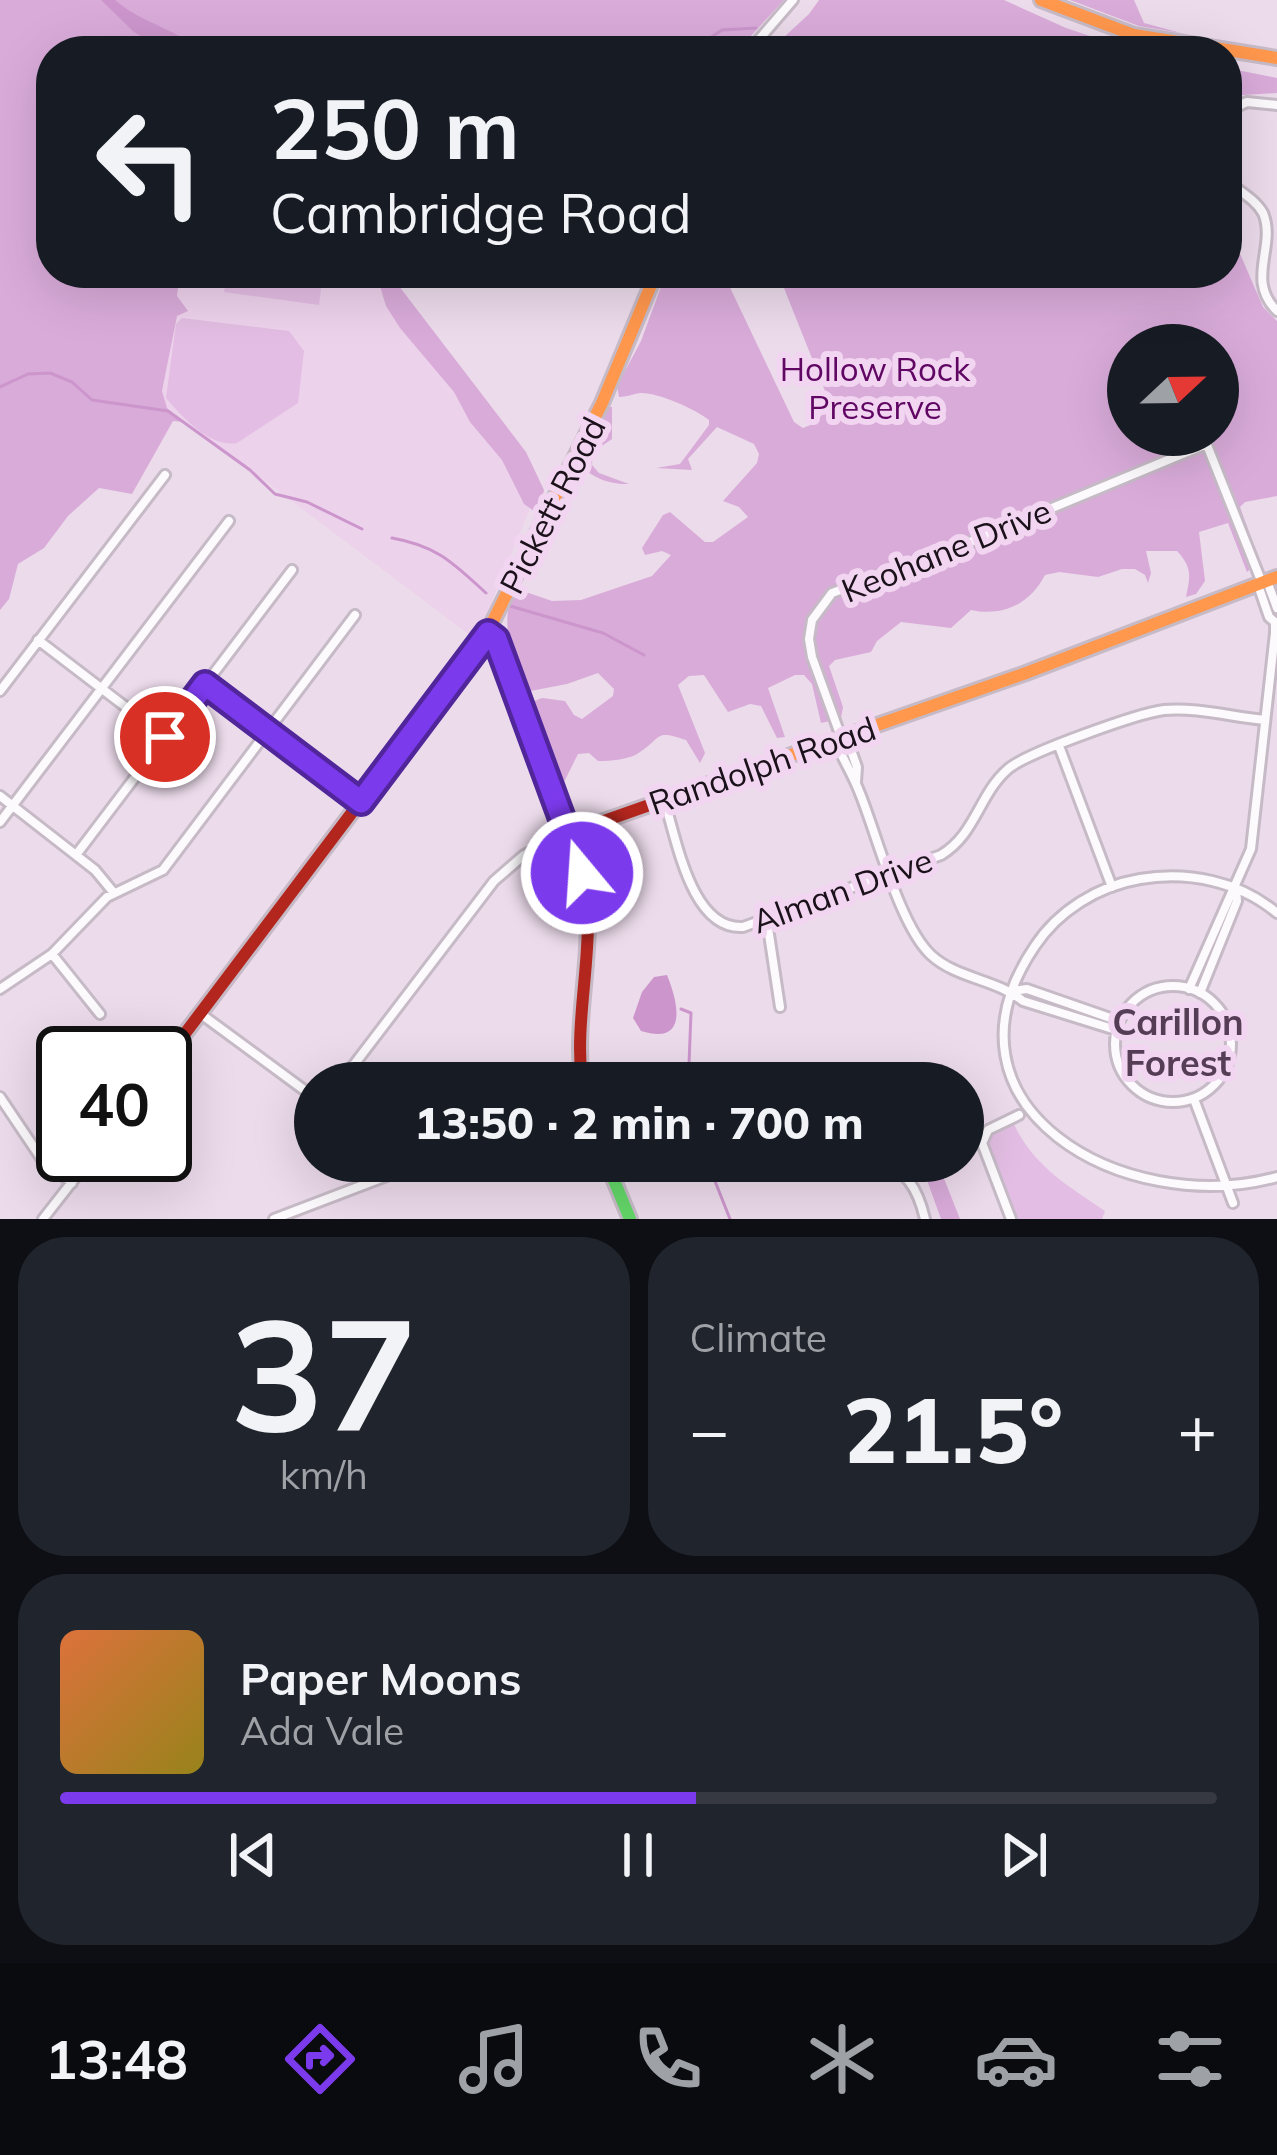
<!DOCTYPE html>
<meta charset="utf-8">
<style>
body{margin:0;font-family:Mulish,sans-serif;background:#20242c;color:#f1f3f6;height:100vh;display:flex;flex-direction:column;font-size:45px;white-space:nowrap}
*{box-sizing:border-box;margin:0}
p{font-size:39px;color:#9ea1a6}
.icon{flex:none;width:66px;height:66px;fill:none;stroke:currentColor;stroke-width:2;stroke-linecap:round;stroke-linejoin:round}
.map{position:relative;height:1219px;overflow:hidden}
.details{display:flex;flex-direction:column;gap:18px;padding:18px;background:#0d0f14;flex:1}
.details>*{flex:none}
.top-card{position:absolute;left:36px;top:36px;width:1206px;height:252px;border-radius:48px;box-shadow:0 12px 48px #0002;background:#171b24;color:#f1f3f6;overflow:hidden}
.needle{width:78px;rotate:68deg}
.buttons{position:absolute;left:1107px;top:324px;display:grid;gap:24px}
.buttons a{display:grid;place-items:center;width:132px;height:132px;border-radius:50%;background:#171b24;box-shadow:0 12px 48px #0002;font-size:60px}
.speed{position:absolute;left:36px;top:1026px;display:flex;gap:24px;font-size:60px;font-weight:700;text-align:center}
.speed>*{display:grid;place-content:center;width:156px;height:156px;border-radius:50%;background:#171b24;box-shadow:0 12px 48px #0002;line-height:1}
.speed .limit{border:6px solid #111;border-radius:18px;background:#fff;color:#111}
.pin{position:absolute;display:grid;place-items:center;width:102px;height:102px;color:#fff;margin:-51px;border:6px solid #fff;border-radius:50%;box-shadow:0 3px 12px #0007}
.me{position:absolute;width:132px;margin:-66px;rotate:342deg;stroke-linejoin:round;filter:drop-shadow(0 0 9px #0008)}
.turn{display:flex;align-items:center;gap:42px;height:252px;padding:0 36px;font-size:54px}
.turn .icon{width:156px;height:156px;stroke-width:2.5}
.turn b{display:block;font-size:84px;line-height:102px}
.big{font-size:90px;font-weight:800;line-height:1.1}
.details .widget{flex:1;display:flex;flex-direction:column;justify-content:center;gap:18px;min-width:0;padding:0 42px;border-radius:48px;background:#20242c}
.details .dial{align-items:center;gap:0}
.dial b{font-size:156px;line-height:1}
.song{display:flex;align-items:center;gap:36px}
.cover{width:144px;height:144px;border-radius:18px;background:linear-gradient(135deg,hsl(20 70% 55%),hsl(50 70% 35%))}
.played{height:12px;border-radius:6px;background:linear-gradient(90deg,#7c3aed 55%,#363941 55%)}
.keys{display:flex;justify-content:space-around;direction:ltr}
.heat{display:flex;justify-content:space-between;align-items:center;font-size:66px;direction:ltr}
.details .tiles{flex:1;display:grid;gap:18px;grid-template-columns:1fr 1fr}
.widget:last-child{grid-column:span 2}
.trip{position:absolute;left:294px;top:1062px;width:690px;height:120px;border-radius:60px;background:#171b24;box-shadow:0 12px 48px #0002;font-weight:800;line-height:120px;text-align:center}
.tabs{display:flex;height:192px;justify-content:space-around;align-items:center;background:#090b0e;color:#9ea1a6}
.tabs .icon{width:84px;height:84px}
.tabs .on{color:#7c3aed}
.tabs b{font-size:54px;color:#f1f3f6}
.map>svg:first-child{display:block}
</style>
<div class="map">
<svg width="1277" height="1219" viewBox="0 0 1277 1219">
<rect width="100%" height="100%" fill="#ecdbeb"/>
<path fill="#edd2ec" d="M178,273H385L533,501L487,613L471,636L160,402Z"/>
<path fill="#e3bde3" d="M227,273H323L319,305L224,292Z
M182,318L289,331L304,351L298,403L237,443C211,448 183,418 166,398L176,324Z
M1013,1122C1033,1166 1067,1185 1105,1211L1102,1219H1015L986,1148L991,1133Z"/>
<path fill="#d9abd9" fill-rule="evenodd" d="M0,0H784L737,51H51V273H180L177,296L188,311L177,316L162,391L167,408L184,422L173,421L132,494L99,488L68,516L44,548L18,564L9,599L0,610Z
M819,0H1004L1066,28L1135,51H769L809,14Z
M1070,0H1134L1144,23L1181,33L1139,26Z
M1227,68L1277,78V93L1227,96Z
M1227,192L1235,242L1263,307L1277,321V496L1245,502L1240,507L1259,560L1247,572L1228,523L1199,532L1205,581L1196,594L1186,597C1190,577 1193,568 1177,551H1146L1151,573L1148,583L1145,575L1135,569H1122L1098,577L1059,572L1045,575C1030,604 1003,617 971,610L951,628L901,622L877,641L871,652L835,660L829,666L843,707L841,718L821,723L812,684L804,675H795L768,688L785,737L777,738L761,706L750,704L728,712L704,675L689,676L678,685L705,753L700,763L686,740C655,729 662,737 640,752C630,760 610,761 598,761L589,753L578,754L562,786L532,702L542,698L565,701L574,715L582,719L613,696L614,689L598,673L567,684L525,692C514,662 496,617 517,589L552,601L581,600L652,576L671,555L662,551L645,555L642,548L663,515L670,512L705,542H713L748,517L739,507L723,501L757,463L759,454L754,444L717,427L688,459L692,470L656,468L680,464L709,425V420C695,409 657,392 640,393C633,394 626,397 619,397L617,386L641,341L666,273H733L725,277L794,422L803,428L815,423L826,410L825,391L778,273H1227ZM1128,345H1218V435H1128Z
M376,273H389L526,452L544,490L541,505L534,511L524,504L502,460L470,422L454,392L400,328L386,306Z
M605,407H612V439L593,452L592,465L599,473L629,484C613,485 589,478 581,464Z
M920,1161H942L943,1176L960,1219H941Z"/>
<path fill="#cc96cc" d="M101,0H115C141,23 175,28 200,51H167L134,32Z
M667,975C678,1002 689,1046 641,1031L633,1018L642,992L654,977Z"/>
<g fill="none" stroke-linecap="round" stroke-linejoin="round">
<path stroke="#cc96cc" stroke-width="3" d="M770,37L792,51
M672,51L696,47L722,30L756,28
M0,387L28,374L50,373L72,382L92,400L168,411L250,470L275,494L307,502L362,529
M392,538C438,546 454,564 486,593
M510,606L603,633L644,655
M681,1009L691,1013L689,1064L697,1072L698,1083
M707,1161L730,1219"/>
<g stroke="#c6bac6" stroke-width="14">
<path id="street" d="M749,51L793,0
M1227,111L1247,102L1277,105
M1227,181C1239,191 1255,199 1263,213C1277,246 1245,280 1277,311
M1203,435L1262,583
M1267,581L1277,608
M38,640L165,737
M205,684L360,802
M0,691L165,475
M846,736L857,767L856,782
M841,737L812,657L809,639L812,620L832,593L970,542L1204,445
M835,740C842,758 852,773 859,791C877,834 899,925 931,955C957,979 996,979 1023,1001L1116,1030
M1059,746L1112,887
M0,796L95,870L114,893
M664,800C677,840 691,930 743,927L941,855C976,834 979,794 1008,769C1026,753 1139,713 1164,710C1197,707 1232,717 1265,720
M0,822L229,521
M76,855L292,570
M1277,913C1239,881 1188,871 1140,879C1098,886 1058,911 1035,946C926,1106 1124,1219 1277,1177
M767,921L780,1007
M52,954L100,1014
M1115 1044a58 58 0 1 1 116 0a58 58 0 1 1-116 0Z
M0,989L52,954L107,897L163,870L355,615
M1189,989L1251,849L1275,633V622L1269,617L1258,585
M1012,991L1027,989L1119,1021
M1200,993L1237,901L1236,889
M201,1014L315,1098
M340,1083L494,881L524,855L570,833L495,639L487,633
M0,1097L41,1158L72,1183
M1194,1099L1233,1203
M876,1161C906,1168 918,1189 925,1219
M43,1219L93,1155
M274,1219L426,1161
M1011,1219L982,1143L988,1130L1019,1115"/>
</g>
<g stroke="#c6bac6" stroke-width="18">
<path id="fast" d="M606,1161L630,1219"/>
</g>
<g stroke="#c6bac6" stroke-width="18">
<path id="slow" d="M1041,0L1134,35L1277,58
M437,700L487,633L602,403L656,273
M777,760L1026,673L1277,577"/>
</g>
<g stroke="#c6bac6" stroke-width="18">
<path id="jam" d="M165,1060L437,700
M582,1083C575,1026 589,972 588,915C587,887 579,860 570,833L777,760"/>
</g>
<use href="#street" stroke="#fcfafc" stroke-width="8"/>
<use href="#fast" stroke="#63d668" stroke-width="12"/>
<use href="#slow" stroke="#ff974d" stroke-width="12"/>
<use href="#jam" stroke="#b3261e" stroke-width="12"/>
</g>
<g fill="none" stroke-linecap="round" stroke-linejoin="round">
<g stroke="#51269a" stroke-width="30">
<path id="route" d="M165,737L205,684L361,802L488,633L496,639L582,873"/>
</g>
<use href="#route" stroke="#7c3aed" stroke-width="21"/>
</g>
<g text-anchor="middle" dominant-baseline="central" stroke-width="12" stroke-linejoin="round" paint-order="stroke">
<g font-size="33" fill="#600663" stroke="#f2d5f1">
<text x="875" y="368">Hollow Rock<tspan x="875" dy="38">Preserve</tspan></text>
</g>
<g font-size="33" fill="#1a111a" stroke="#f2d5f1">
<text transform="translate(552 505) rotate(-63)">Pickett Road</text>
<text transform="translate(946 550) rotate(-22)">Keohane Drive</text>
<text transform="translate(762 765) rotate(-19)">Randolph Road</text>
<text transform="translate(842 890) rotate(-20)">Alman Drive</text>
</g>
<g font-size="36" font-weight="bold" fill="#553e55" stroke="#f2d5f1">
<text x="1178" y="1021">Carillon<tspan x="1178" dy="41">Forest</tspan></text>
</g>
</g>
</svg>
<div class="buttons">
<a><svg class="needle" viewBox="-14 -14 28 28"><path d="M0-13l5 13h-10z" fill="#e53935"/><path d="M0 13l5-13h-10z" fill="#9ea1a6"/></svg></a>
</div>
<div class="speed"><div class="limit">40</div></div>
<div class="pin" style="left:165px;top:737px;background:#d93025"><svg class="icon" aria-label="arrive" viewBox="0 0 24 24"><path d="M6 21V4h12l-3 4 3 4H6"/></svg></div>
<svg class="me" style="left:582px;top:873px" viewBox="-20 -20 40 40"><circle r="17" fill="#7c3aed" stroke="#fff" stroke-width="3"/><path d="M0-11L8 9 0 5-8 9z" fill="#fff"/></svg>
<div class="trip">13:50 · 2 min · 700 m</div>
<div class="top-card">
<div class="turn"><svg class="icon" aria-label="left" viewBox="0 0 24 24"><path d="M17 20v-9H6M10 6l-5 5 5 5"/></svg><div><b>250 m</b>Cambridge Road</div></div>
</div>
</div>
<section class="details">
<div class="tiles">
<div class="widget dial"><b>37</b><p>km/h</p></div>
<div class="widget"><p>Climate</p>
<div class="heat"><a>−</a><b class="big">21.5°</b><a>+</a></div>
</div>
<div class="widget">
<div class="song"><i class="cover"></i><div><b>Paper Moons</b><p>Ada Vale</p></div></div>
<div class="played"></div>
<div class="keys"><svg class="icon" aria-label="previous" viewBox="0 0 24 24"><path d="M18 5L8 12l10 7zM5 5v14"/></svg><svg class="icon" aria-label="pause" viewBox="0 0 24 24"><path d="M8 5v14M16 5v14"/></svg><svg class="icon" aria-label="next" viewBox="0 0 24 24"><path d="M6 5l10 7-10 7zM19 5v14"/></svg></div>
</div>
</div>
</section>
<nav class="tabs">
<b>13:48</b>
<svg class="icon on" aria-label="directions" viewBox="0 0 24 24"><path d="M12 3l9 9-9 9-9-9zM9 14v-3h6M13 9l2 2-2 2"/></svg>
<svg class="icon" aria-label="music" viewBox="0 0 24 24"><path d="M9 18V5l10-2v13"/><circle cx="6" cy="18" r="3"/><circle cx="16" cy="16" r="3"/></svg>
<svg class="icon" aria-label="phone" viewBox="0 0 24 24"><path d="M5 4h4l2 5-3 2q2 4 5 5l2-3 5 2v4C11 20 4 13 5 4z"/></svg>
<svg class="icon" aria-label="climate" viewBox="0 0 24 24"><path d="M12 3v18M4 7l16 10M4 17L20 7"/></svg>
<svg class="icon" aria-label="car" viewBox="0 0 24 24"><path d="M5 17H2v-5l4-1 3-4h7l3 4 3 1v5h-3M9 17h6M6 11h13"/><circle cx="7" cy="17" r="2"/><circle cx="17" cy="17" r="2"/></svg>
<svg class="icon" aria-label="filters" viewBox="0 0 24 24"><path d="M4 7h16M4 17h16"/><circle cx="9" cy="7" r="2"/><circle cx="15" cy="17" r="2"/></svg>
</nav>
